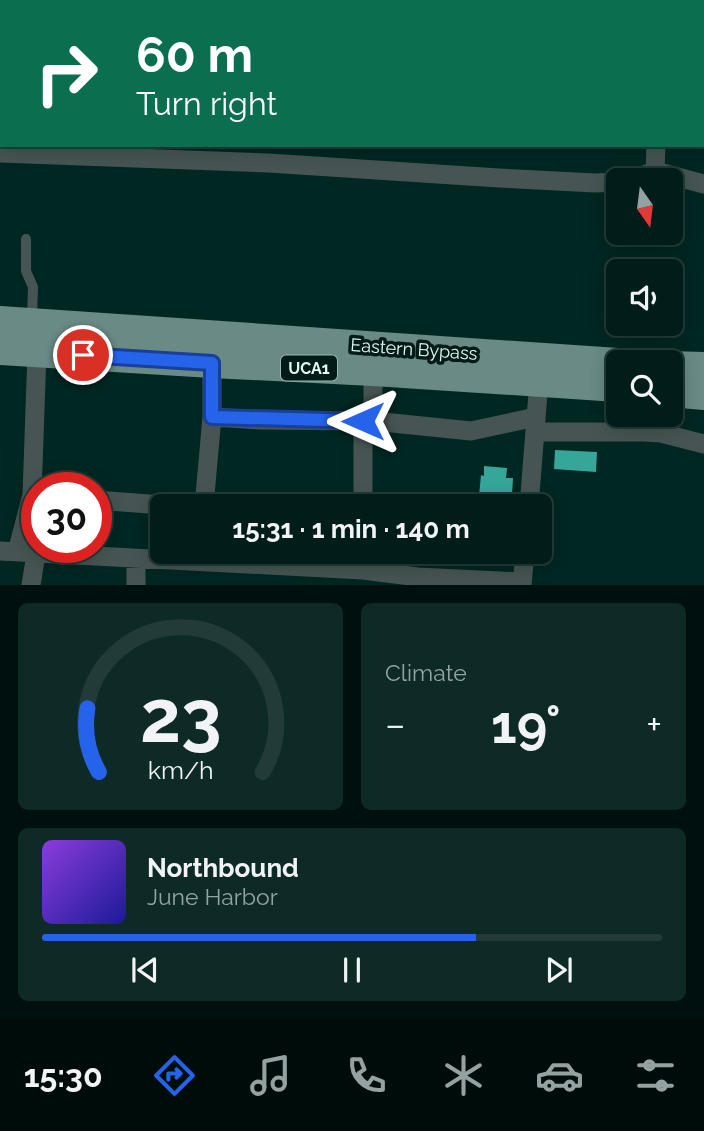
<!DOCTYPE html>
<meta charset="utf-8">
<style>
body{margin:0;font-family:Raleway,sans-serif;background:#0e2a27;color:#f1f3f6;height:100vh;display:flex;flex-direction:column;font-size:26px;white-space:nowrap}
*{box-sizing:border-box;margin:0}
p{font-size:23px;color:#95a2a2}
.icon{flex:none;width:38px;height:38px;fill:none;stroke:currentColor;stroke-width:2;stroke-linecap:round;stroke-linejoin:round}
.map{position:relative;height:585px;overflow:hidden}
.sheet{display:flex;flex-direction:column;gap:18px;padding:18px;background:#00100e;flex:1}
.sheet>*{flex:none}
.banner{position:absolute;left:0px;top:0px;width:705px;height:147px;box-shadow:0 4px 18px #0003,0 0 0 2px #223b39;background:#0b6e4f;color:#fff;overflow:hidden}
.needle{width:46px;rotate:166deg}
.buttons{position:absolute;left:606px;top:168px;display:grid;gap:14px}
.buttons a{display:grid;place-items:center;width:77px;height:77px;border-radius:10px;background:#001d1a;box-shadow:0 4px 18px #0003,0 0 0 2px #223b39;font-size:35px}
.speed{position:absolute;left:21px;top:472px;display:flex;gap:14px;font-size:35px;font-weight:700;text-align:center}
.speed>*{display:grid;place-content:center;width:91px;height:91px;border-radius:50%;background:#001d1a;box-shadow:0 4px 18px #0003,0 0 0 2px #223b39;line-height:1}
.speed .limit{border:10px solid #d22;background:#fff;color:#111}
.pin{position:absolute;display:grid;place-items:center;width:60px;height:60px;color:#fff;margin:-30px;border:4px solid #fff;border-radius:50%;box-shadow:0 2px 7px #0007}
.me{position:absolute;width:77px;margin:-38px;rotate:270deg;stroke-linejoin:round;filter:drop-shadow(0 0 5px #0008)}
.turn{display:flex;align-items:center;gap:24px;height:147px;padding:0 21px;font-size:32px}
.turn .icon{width:91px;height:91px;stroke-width:2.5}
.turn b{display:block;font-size:49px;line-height:60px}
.big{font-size:52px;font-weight:700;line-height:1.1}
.sheet .card{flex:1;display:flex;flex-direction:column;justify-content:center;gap:10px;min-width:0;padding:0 24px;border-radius:10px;background:#0e2a27}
.sheet .dial{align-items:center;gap:0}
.dial svg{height:182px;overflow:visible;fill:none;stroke:#223b39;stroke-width:7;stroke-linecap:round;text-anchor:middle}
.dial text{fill:#f1f3f6;stroke:none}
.song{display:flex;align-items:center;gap:21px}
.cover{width:84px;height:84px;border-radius:10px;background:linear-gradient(135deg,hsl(270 70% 55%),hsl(240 70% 35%))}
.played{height:7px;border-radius:4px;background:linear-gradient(90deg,#2563eb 70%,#223b39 70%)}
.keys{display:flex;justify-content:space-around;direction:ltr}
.heat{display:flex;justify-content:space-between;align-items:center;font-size:38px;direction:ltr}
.sheet .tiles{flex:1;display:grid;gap:18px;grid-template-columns:1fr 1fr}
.card:last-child{grid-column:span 2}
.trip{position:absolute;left:150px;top:494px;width:402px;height:70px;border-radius:10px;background:#001d1a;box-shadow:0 4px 18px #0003,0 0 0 2px #223b39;font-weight:700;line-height:70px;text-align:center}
.tabs{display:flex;height:112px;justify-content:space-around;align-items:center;background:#000c0a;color:#95a2a2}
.tabs .icon{width:49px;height:49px}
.tabs .selected{color:#2563eb}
.tabs b{font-size:32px;color:#f1f3f6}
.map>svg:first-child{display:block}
</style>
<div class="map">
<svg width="704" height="585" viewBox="0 0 704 585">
<rect width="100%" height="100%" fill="#002722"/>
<path fill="#35a698" d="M555,450L597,452L596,472L554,469Z
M484,466L507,468L506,478H513L512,495H506L505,506H483L484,496H479L481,475L484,476Z"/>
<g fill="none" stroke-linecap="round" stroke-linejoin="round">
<path stroke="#465553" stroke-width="10" d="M26,239V271L33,287L32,319"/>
<path stroke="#465553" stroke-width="19" d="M56,2L57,0
M666,2V0
M0,116L2,111
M0,153L269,163L499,178L595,183L618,182
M655,171L656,145
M631,180L655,171L704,184
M212,417L260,420L373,421L471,431L536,417
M363,421V506
M373,421V371
M535,432H645L661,433L704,444
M96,500L175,506
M204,506L212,417V363
M529,506L539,381
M0,551L363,570L418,577L522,582
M363,551V570
M17,552L32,495L37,352
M31,585L36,554
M136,585V560
M522,585L525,551"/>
<path stroke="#698a85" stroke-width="30" d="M0,321L618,363
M0,350L212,363L373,371L618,387
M670,366L704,367
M670,392L704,395"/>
</g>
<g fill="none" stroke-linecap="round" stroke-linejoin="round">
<g stroke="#184099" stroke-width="18">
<path id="route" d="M83,355L212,363V417L363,421"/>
</g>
<use href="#route" stroke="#2563eb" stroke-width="12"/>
</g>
<g text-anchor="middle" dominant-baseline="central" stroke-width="7" stroke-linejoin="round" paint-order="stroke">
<rect fill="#001c18" stroke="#9fb5b2" stroke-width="2" x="281" y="355.5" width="56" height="25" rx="5"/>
<g font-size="16" font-weight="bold" fill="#e3f7f4">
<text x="309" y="368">UCA1</text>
</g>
<g font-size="18" fill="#e3f7f4" stroke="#001c18">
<text transform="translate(414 349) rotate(4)">Eastern Bypass</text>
</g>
</g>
</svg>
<div class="buttons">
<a><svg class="needle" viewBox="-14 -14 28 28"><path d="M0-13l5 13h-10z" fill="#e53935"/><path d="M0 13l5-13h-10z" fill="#95a2a2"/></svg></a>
<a><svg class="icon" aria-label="sound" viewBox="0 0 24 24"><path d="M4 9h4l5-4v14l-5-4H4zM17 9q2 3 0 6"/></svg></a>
<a><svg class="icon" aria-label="search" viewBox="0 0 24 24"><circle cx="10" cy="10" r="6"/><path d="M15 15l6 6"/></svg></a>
</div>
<div class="speed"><div class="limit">30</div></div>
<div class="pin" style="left:83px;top:355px;background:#d93025"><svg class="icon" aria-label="arrive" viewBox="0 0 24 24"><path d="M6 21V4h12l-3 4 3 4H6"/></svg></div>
<svg class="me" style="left:363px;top:421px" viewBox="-20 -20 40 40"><path d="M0-17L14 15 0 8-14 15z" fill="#2563eb" stroke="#fff" stroke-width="4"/></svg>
<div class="trip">15:31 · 1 min · 140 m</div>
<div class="banner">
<div class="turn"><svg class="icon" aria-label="right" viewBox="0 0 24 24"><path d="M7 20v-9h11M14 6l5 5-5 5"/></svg><div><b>60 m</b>Turn right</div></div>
</div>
</div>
<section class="sheet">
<div class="tiles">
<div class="card dial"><svg viewBox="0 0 100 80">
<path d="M14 69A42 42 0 1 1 86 69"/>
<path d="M14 69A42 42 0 0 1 9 41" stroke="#2563eb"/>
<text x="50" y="56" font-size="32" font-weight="700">23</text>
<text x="50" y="72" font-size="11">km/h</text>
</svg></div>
<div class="card"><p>Climate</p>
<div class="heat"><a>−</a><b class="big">19°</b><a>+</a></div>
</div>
<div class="card">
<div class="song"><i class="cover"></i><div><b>Northbound</b><p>June Harbor</p></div></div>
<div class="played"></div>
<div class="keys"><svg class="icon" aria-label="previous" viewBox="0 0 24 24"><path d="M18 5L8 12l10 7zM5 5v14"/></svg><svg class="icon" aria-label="pause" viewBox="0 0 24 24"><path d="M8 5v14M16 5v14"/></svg><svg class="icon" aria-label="next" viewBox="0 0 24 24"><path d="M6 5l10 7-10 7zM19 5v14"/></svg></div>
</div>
</div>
</section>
<nav class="tabs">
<b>15:30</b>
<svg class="icon selected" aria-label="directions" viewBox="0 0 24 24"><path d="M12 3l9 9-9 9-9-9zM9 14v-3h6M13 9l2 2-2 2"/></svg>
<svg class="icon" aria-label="music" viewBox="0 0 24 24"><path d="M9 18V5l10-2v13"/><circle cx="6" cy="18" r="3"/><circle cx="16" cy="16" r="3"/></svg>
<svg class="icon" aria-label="phone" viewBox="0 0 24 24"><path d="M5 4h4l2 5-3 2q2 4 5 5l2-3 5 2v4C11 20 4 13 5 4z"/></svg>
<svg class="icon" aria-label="climate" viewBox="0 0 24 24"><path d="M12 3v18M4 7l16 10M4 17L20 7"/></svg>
<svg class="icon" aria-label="car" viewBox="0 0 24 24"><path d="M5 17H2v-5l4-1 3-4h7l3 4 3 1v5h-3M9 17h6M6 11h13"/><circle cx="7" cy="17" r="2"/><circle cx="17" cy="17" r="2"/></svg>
<svg class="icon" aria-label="filters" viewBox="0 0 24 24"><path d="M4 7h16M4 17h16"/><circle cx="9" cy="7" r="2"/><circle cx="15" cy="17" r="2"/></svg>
</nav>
